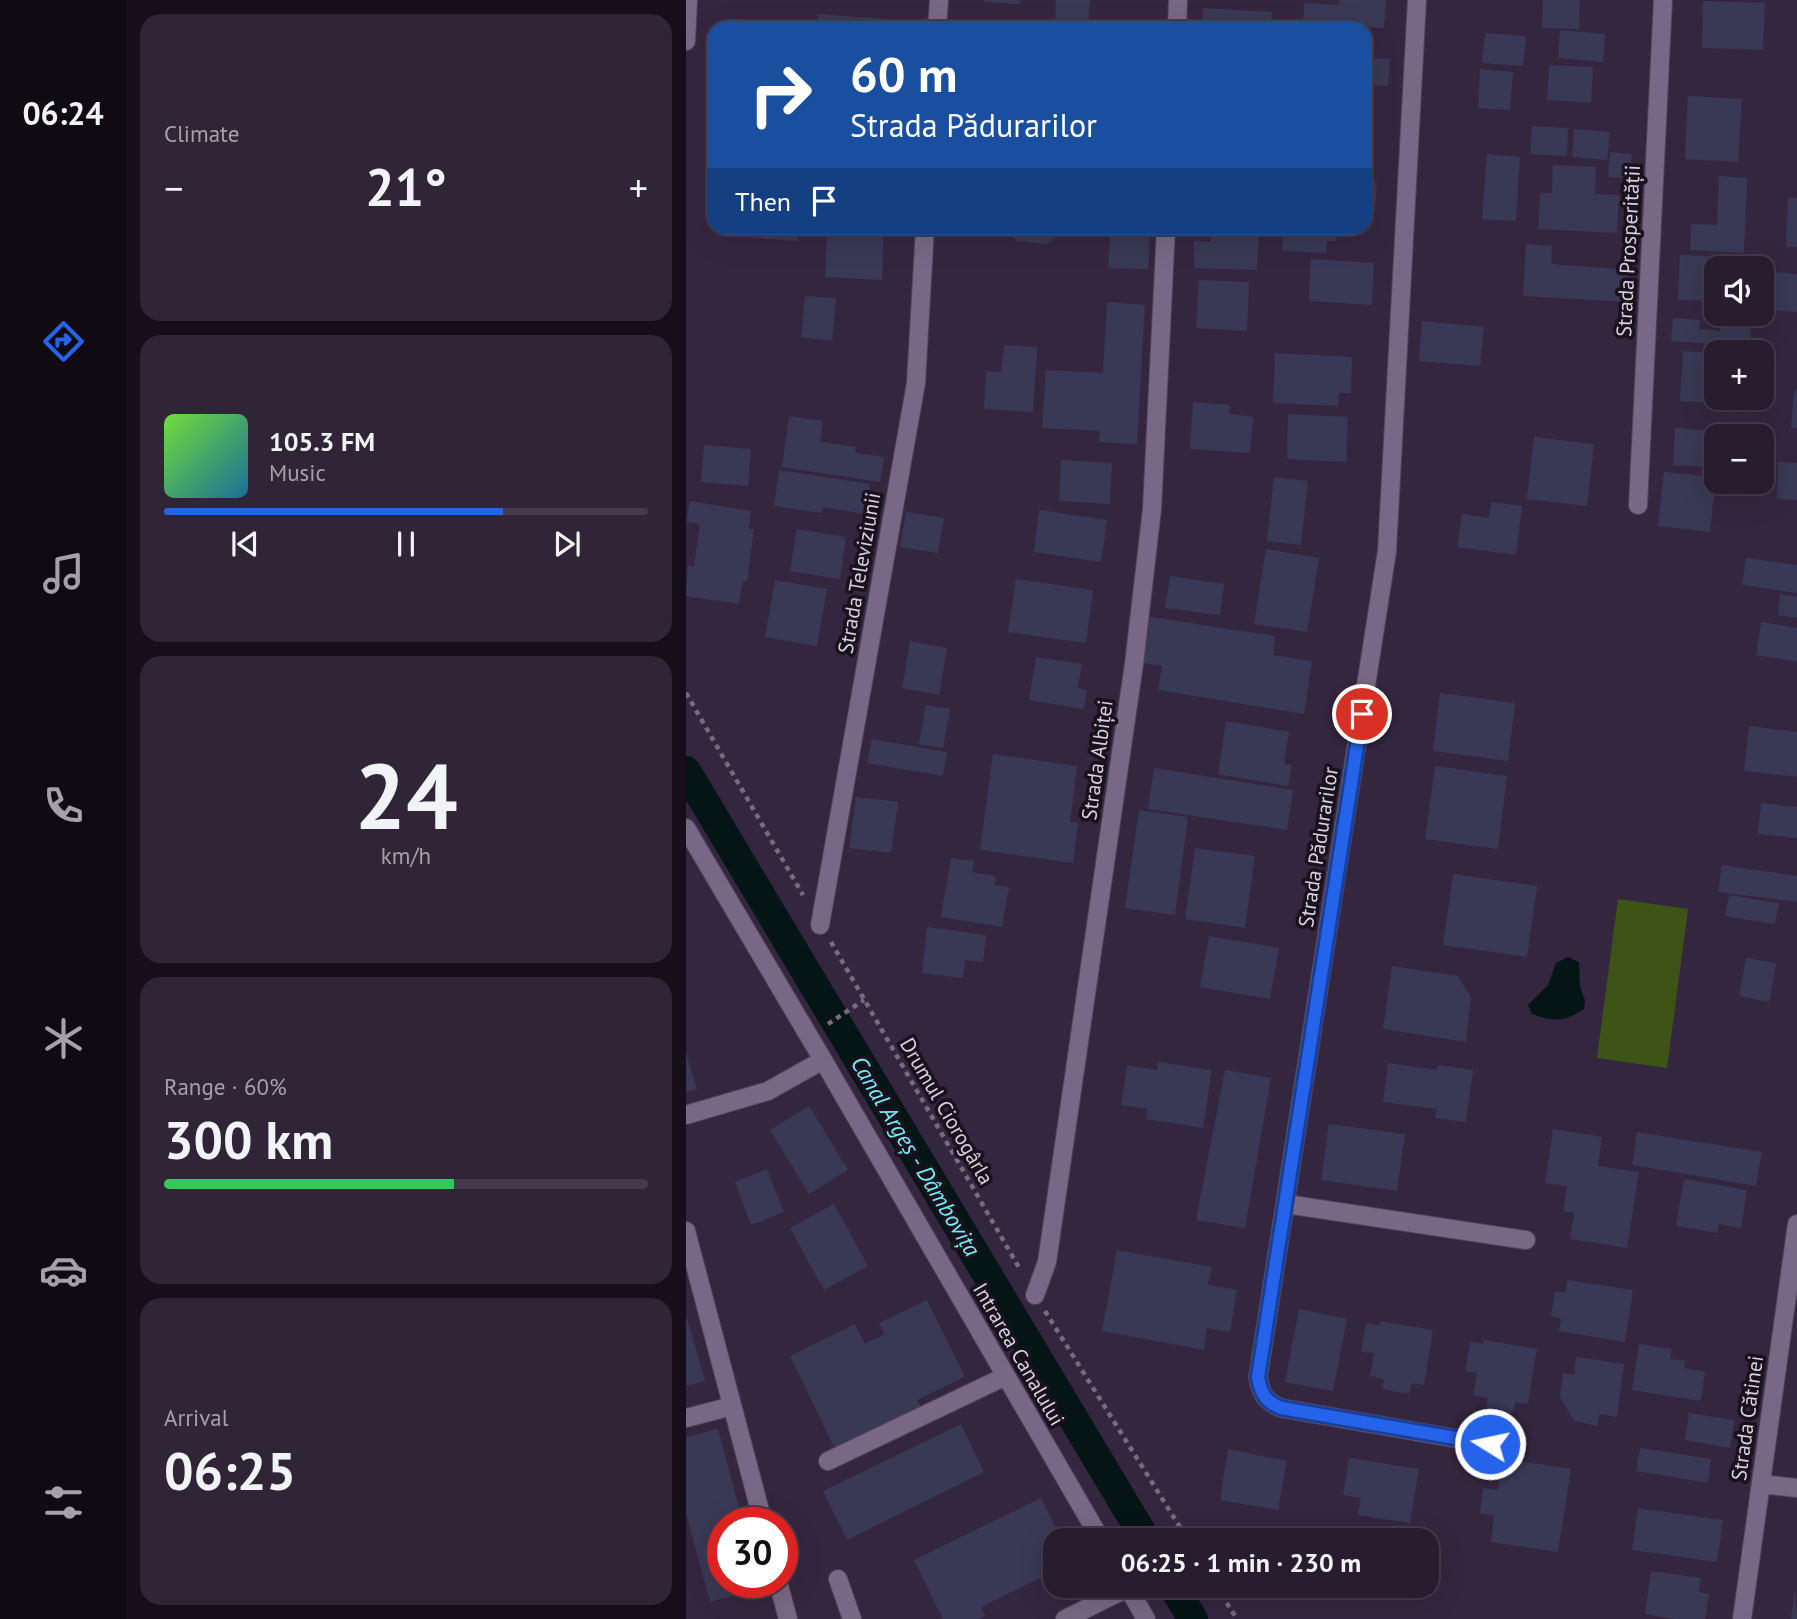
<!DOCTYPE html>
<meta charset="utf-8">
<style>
body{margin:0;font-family:"PT Sans",sans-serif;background:#302537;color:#f1f3f6;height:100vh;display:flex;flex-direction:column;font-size:26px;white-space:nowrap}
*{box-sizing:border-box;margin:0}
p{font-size:23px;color:#a5a1aa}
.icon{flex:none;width:38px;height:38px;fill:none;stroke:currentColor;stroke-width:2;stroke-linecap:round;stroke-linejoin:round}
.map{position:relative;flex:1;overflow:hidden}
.drawer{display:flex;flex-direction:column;gap:14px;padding:14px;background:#160f1a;width:560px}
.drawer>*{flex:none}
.guide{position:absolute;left:21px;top:21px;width:665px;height:214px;border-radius:21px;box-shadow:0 7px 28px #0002,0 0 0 2px #443a4b;background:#1a4fa0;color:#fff;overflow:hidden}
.tools{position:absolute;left:1018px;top:256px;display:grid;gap:14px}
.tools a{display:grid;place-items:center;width:70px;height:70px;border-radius:14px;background:#281c2f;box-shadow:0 7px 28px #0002,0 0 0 2px #443a4b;font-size:35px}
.speed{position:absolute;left:21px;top:1507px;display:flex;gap:14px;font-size:35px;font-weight:700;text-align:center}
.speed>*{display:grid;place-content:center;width:91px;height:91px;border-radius:50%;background:#281c2f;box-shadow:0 7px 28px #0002,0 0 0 2px #443a4b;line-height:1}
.speed .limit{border:10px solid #d22;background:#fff;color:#111}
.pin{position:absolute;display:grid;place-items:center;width:60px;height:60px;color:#fff;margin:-30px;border:4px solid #fff;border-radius:50%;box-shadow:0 2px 7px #0007}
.me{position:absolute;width:77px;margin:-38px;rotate:280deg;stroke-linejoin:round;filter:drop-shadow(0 0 5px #0008)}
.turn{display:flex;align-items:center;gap:24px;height:147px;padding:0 28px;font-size:32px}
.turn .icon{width:91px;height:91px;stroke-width:2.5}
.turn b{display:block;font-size:49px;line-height:60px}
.then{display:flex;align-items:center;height:66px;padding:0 28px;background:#0003;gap:14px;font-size:26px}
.big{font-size:52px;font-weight:800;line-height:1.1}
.drawer .tile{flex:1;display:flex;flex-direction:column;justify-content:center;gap:10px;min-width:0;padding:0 24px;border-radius:21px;background:#302537}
.drawer .dial{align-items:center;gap:0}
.dial b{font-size:91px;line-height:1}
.song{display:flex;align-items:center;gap:21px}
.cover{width:84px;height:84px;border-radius:10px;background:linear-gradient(135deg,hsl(100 70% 55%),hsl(200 70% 35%))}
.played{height:7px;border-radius:4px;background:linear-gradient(90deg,#2563eb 70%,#443a4b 70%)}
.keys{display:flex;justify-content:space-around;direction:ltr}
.heat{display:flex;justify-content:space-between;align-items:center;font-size:38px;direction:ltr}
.charge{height:10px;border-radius:5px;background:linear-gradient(90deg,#34c759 60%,#443a4b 0)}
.trip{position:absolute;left:357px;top:1528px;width:396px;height:70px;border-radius:21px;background:#281c2f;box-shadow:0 7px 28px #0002,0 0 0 2px #443a4b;font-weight:800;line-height:70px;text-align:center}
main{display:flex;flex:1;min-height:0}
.dock{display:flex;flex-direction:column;width:126px;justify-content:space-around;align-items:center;background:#100b13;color:#a5a1aa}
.dock .icon{width:49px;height:49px}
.dock .selected{color:#2563eb}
.dock b{font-size:32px;color:#f1f3f6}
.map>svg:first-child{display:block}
</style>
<main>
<nav class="dock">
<b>06:24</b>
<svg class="icon selected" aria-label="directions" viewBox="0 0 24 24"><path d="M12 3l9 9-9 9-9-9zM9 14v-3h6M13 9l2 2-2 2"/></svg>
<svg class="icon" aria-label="music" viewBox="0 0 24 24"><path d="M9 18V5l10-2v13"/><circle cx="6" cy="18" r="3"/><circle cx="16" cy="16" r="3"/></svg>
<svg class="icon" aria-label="phone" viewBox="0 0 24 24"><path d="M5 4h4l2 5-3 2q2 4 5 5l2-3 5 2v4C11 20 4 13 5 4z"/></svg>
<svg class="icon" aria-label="climate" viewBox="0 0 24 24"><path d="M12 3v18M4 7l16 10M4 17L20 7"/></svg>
<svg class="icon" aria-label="car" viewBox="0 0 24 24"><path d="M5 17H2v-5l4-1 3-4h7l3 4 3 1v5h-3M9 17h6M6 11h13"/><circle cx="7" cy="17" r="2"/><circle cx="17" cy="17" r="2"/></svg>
<svg class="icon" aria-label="filters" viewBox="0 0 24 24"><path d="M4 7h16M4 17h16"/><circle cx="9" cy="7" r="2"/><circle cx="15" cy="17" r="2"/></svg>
</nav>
<section class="drawer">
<div class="tile"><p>Climate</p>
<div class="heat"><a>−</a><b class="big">21°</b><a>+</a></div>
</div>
<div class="tile">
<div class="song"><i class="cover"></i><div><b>105.3 FM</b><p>Music</p></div></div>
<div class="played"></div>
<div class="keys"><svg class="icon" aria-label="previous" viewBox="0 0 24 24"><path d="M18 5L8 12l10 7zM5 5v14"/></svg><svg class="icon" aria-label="pause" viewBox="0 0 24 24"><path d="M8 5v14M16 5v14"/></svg><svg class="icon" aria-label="next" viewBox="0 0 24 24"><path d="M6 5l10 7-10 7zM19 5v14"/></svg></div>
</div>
<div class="tile dial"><b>24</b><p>km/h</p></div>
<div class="tile"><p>Range · 60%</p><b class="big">300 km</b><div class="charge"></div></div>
<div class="tile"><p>Arrival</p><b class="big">06:25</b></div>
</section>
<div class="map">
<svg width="1111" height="1619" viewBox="0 0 1111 1619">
<rect width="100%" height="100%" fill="#35263f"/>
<path fill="#3e5417" d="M932,899L1002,909L981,1068L911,1058Z"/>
<path fill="#051516" d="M882,957L893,962L894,986L899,1001L898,1009C879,1022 867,1022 846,1014L842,1005L862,985L870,963Z"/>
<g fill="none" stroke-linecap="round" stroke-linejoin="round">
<path stroke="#051516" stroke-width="30" d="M0,771L460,1540
M487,1586L507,1619"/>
</g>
<path fill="#393955" d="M298,0H334V4L298,2Z
M370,0H404L402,22L369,21Z
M653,0H700L698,28L657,25L656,28H617L618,3L653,5Z
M857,0H894L893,29L856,28Z
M1017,1L1079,3L1077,50L1016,48Z
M517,8L586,12L585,28H516Z
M132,14L228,21V28H131Z
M49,25L71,26V28H49Z
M874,30L919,34L917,62L872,58Z
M799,33L840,36L837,66L796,63Z
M679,58L704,59L702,86L679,85Z
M863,65L907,67L905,103L861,100Z
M794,69L827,72L824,110L792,108Z
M1002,96L1056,99L1052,162L999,159Z
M846,126L882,128L881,156L844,154Z
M888,129L924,132L921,160L886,157Z
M924,152L946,154L944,179L922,177Z
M801,154L834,157L830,221L796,219Z
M867,165L910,167L909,194L933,195L931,233L852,229L854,193H866Z
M1033,176L1061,178L1058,253L1004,250L1005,224L1031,225Z
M679,181L691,182L689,212H679Z
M1102,197L1111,198V247H1100Z
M33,228H112V241L33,236Z
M141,228H198L196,280L139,277Z
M320,228H381L362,244L330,241Z
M424,228H464L462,269L422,268Z
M525,228H573L571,270L508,268V241L525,242Z
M597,228H650V241H641L640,253L596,251Z
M840,244L866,246L865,264L944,270L942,302L837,296Z
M994,255L1076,258L1075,268H1031V313H1074V321L1026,319L1027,301L992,300Z
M625,259L688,263L686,305L623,301Z
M1084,272L1111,274V312L1081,310Z
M513,280L563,282L561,331L510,328Z
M119,296L150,298L146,341L115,337Z
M421,302L459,305L451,444L413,442L414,431L356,428L360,370L417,373Z
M987,318L1014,320L1013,329L1034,331V323L1065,325L1064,347L985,341Z
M736,321L798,327L794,366L733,361Z
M318,345L351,347L347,412L298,409L300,371L315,372Z
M997,351L1031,353V397H1041V404L994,401Z
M589,353L666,357L665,393H653L652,406L587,403Z
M1108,390L1111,391V428H1105Z
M507,402L544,405L543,414L567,417L564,453L504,449Z
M602,414L662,417L660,462L601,459Z
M103,416L137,421L134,442L170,447L169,453L198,457L194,482L96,467Z
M989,428L1063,433V436H1031V468L987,465Z
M848,437L908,444L901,506L841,499Z
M18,445L65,449L62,486L15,482Z
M375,460L426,463L424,504L373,501Z
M1092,462L1111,463V500L1091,499Z
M93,470L184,484L180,514L137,507L136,513L88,506Z
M978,472L1030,477L1024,532L972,526Z
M588,477L622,481L615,545L581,541Z
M4,501L65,511L63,529H68L61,581H57L53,604L0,596L2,565L8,566L14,524L0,522Z
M805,502L836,506L830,555L771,547L776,514L803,518Z
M353,510L421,520L415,562L348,552Z
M220,512L258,518L252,553L214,547Z
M111,529L160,537L154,579L104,571Z
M580,549L633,558L621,632L568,624Z
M1060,558L1111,565V593L1056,585Z
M484,576L538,584L534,615L479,608Z
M330,579L407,590L400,643L322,632Z
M89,580L141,589L131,646L79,637Z
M1094,594L1111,597V618L1092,615Z
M464,617L589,636L587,655L626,661L618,714L472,690L476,666L457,663Z
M1075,622L1111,628V662L1070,655Z
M224,641L261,648L253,695L216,688Z
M350,657L396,664L392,688L401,690L398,709L343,700Z
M754,693L829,703L822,761L747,751Z
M240,705L264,709L257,748L233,744Z
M540,721L603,732L598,764L606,765L602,786L532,774Z
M1063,726L1111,732V777L1058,771Z
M186,739L261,752L257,776L181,763Z
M307,754L391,766L384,822L392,823L387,863L294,850Z
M749,766L821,776L812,849L739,839Z
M468,768L607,790L601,830L462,809Z
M170,797L212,802L205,853L163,848Z
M1075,803L1111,807V838L1072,834Z
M453,810L502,817L489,915L439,908Z
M509,848L569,856L559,928L499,919Z
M265,858L288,861L286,872L310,876L309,885L323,887L316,927L255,917Z
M1036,865L1111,876V902L1032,892Z
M767,874L851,886L841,957L757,945Z
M1043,895L1093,903L1089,924L1039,916Z
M241,927L300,935L297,962L279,960L277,978L236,973Z
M523,936L593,948L584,999L514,987Z
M1060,958L1090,963L1083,1002L1053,996Z
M706,966L772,976L785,997L780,1042L697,1029Z
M0,1053L11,1089L0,1092Z
M472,1062L526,1070L517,1128L460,1119L462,1109L435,1105L441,1065L471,1070Z
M702,1063L751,1070L752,1065L787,1070L780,1122L749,1118L751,1109L697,1102Z
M539,1070L585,1078L559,1228L510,1220Z
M123,1106L162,1170L123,1194L84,1130Z
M643,1124L719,1134L711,1191L635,1180Z
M867,1129L916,1137L912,1166L953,1172L941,1248L884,1239L888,1213L877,1211L881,1186L859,1183Z
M951,1132L1076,1152L1070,1186L946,1165Z
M81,1169L98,1212L65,1225L49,1182Z
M998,1179L1061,1190L1055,1228L1033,1224L1032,1233L990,1226Z
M148,1204L182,1266L138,1290L104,1228Z
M431,1250L526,1267L522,1285L551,1290L544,1332L521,1328L518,1350L416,1331Z
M881,1280L947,1290L939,1342L873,1331L875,1318L865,1316L869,1291L880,1292Z
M241,1300L279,1377L231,1400L235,1407L149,1449L104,1356L169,1324L179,1344L199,1334L193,1323Z
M613,1309L661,1319L647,1391L599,1382Z
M0,1314L19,1381L0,1386Z
M694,1321L747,1330L738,1385L725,1383L723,1394L696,1389L698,1379L684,1376L688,1353L675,1352L680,1323L693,1326Z
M798,1340L851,1349L842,1404L829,1402L827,1413L800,1408L802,1398L787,1395L791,1373L779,1371L784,1342L797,1344Z
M953,1344L986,1349L984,1359L999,1361L998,1368L1019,1372L1015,1401L946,1390Z
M890,1357L938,1364L931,1417L913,1414L912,1426L888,1421L874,1397L877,1373L888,1375Z
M1003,1413L1048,1420L1044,1448L999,1440Z
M275,1424L298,1472L161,1540L137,1491Z
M32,1429L57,1522H37V1582H73L74,1589L24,1602L0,1513V1437Z
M954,1448L1025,1459L1022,1483L950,1471Z
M542,1449L601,1461L592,1510L534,1500Z
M663,1458L733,1469L724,1523L672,1515L675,1498L657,1495Z
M817,1459L885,1469L872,1552L805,1542L808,1516L794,1513L797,1488L812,1490Z
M355,1498L376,1540H369V1584L362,1587L356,1577L295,1607L299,1616L292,1619H257L228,1560Z
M952,1508L1037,1520L1031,1562L946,1550Z
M965,1571L1015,1578L1013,1592L1023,1594L1019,1619H988L959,1614Z
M1109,1588L1111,1619H1105Z"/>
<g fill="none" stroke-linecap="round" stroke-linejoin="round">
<g stroke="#514459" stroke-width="20">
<path id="minor" d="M731,0L701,551L572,1377C575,1394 579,1401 595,1408L830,1449
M251,28L253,0
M491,28L492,0
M0,41L2,0
M952,505L977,0
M0,828L137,1060L415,1540
M134,925L230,383L239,228
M0,1115L82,1091L137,1060
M600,1204L840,1240
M0,1231L77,1522
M349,1295L361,1262L448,664L466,509L480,228
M0,1418L46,1406
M142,1461L320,1376
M1075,1484L1111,1488
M152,1579L166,1619
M92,1582L102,1619
M441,1586L460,1619
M379,1619L442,1588
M1056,1619L1111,1224"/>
</g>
<path stroke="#776b80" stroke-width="4.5" stroke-dasharray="5 5" stroke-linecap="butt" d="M0,693L117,895
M145,942L335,1271
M142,1024L178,1000
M359,1311L502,1540
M530,1586L551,1619"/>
<use href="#minor" stroke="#796885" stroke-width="18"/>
</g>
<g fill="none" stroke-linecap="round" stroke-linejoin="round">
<g stroke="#184099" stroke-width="18">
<path id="route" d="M676,714L572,1377C575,1394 579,1401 595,1408L804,1444"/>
</g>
<use href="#route" stroke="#2563eb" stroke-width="12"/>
</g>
<g text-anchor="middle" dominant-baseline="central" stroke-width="7" stroke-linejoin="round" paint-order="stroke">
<g font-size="21" fill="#d9d0e0" stroke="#19121e">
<text transform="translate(942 251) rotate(-87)">Strada Prosperității</text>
<text transform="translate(173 573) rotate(-80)">Strada Televiziunii</text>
<text transform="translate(411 760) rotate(-82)">Strada Albiței</text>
<text transform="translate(632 847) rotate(-81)">Strada Pădurarilor</text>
<text transform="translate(261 1111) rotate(60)">Drumul Ciorogârla</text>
<text transform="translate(333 1354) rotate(60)">Intrarea Canalului</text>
<text transform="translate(1061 1418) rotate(-82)">Strada Cătinei</text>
</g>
<g font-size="23" font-style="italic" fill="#70f1fa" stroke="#19121e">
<text transform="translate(230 1156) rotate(59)">Canal Argeș - Dâmbovița</text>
</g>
</g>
</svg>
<div class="tools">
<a><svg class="icon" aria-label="sound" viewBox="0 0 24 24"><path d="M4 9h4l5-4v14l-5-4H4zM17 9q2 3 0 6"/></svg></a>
<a>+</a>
<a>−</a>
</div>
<div class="speed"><div class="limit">30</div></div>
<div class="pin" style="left:676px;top:714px;background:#d93025"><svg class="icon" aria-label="arrive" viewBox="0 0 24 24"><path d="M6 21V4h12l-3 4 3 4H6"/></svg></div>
<svg class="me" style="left:804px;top:1444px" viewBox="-20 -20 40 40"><circle r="17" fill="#2563eb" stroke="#fff" stroke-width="3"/><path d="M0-11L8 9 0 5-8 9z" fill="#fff"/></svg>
<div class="trip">06:25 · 1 min · 230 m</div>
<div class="guide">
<div class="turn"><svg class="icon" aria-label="right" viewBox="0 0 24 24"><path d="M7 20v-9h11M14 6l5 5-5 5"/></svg><div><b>60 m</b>Strada Pădurarilor</div></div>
<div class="then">Then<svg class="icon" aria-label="arrive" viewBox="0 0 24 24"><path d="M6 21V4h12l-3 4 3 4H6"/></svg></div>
</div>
</div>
</main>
